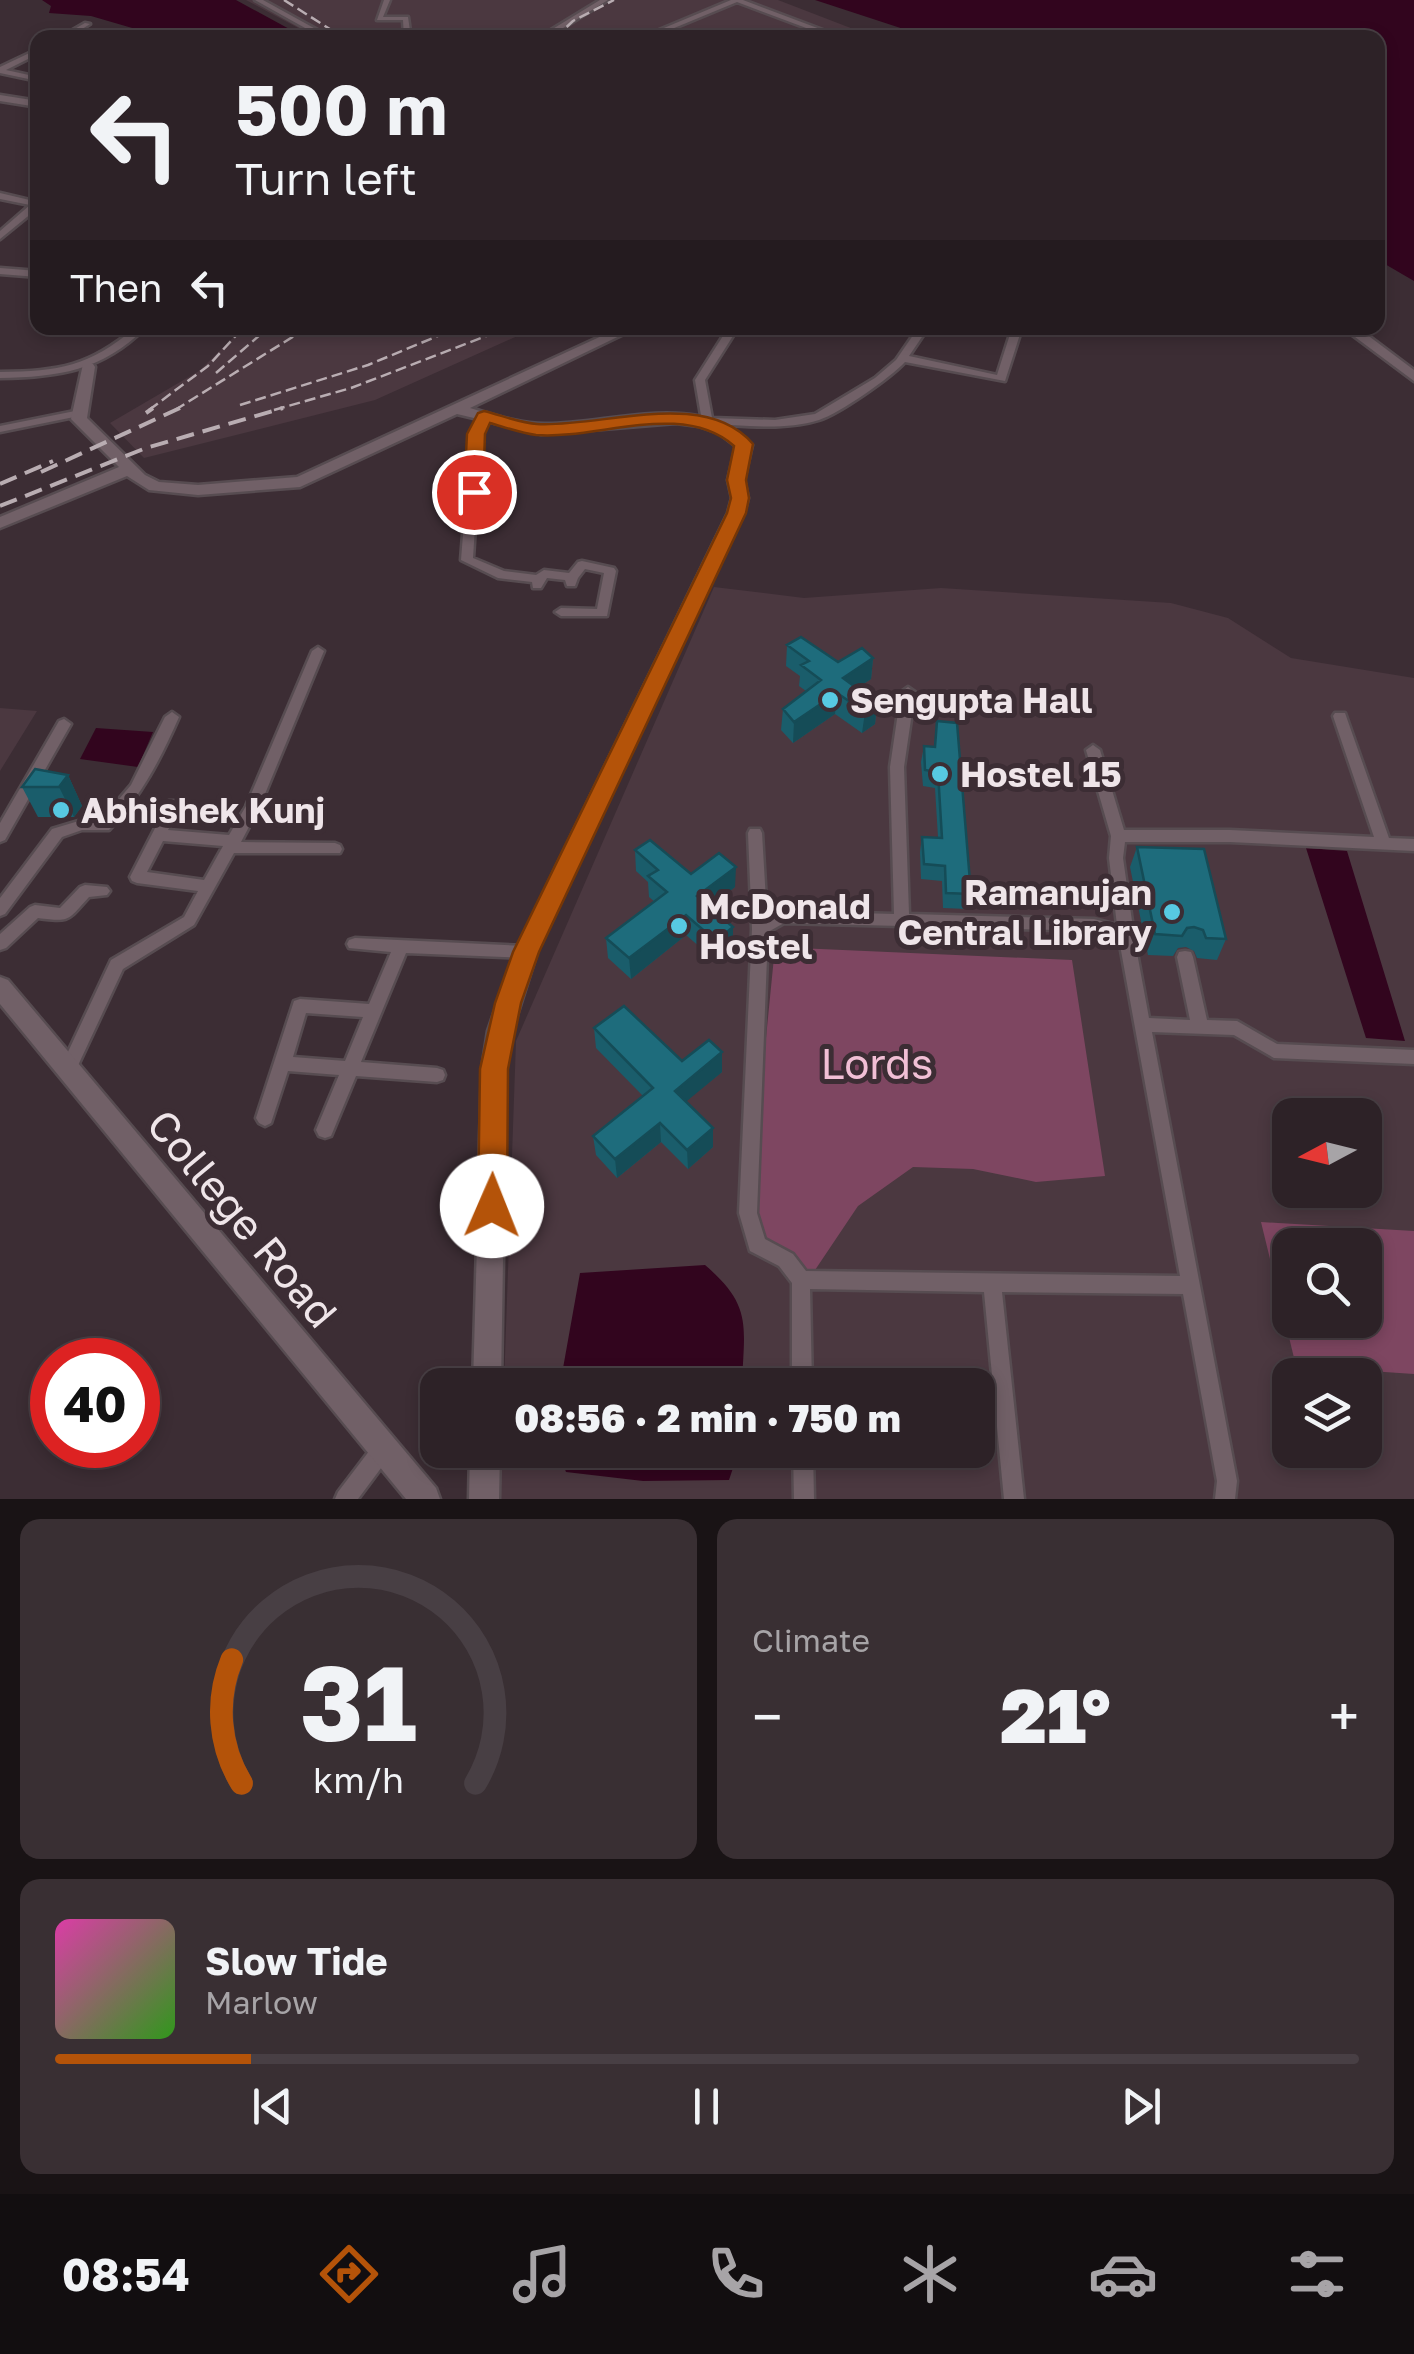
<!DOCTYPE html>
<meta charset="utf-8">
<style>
body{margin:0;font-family:"Golos Text",sans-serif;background:#392f33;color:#f1f3f6;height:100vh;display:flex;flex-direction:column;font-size:38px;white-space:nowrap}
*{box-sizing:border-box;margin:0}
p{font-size:32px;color:#a7a4a7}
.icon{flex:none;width:55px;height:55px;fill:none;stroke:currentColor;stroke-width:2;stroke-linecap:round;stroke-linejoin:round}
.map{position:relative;height:1499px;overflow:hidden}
.side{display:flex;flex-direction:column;gap:20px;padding:20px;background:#191315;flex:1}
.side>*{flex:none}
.hud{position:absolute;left:30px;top:30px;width:1355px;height:305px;border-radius:20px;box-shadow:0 5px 15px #0003,0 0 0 2px #483f44;background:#2d2227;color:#f1f3f6;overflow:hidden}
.needle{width:65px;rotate:263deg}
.fabs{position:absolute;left:1272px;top:1098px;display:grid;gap:20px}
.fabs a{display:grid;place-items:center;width:110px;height:110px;border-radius:20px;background:#2d2227;box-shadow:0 5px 15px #0003,0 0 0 2px #483f44;font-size:50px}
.speed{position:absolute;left:30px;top:1338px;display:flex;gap:20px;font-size:50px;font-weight:700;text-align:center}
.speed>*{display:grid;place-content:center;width:130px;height:130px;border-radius:50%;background:#2d2227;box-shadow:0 5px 15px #0003,0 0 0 2px #483f44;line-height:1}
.speed .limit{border:15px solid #d22;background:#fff;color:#111}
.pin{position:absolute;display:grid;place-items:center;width:85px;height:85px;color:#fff;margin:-42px;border:5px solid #fff;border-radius:50%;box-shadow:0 2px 10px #0007}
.me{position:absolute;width:110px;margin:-55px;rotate:1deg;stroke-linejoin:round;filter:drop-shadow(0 0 8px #0008)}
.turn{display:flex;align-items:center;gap:35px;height:210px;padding:0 40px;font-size:45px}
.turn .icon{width:130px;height:130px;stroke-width:2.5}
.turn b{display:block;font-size:70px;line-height:85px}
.then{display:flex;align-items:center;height:95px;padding:0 40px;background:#0003;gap:20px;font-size:38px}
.big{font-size:75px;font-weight:800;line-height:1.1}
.side .tile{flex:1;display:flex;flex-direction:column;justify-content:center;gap:15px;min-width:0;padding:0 35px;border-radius:20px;background:#392f33}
.side .dial{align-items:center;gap:0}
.dial svg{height:260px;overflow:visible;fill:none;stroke:#483f44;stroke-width:7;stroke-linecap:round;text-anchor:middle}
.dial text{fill:#f1f3f6;stroke:none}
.song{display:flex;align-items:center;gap:30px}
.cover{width:120px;height:120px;border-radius:15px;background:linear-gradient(135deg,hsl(320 70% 55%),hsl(110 70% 35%))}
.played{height:10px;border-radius:5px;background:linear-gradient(90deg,#b45309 15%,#483f44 15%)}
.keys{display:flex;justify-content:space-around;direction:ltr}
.heat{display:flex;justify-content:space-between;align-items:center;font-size:55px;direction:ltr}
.side .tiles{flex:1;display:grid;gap:20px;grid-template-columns:1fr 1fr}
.tile:last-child{grid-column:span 2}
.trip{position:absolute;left:420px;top:1368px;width:575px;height:100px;border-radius:20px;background:#2d2227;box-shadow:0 5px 15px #0003,0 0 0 2px #483f44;font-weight:800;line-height:100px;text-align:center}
.tabs{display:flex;height:160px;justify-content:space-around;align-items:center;background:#120e10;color:#a7a4a7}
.tabs .icon{width:70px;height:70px}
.tabs .current{color:#b45309}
.tabs b{font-size:45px;color:#f1f3f6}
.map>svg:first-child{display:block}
</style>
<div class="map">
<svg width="1414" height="1499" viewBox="0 0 1414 1499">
<rect width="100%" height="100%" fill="#3c2d34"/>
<path fill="#4b3840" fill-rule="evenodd" d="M246,0H778L874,37H315Z
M243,328H535L375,400L144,458L110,423L199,371Z
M714,587L804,598L941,588L1171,603L1228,618L1291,658L1414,678V1499H500L501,1450H978V1385H504L516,1041ZM1290,1115H1365V1190H1290ZM1290,1245H1365V1320H1290ZM1290,1375H1365V1450H1290Z
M0,708L37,711L0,771Z"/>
<path fill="#7e4661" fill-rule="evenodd" d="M775,947L1072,960L1105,1176L1036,1182L973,1169L913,1167L858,1206L807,1282L759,1244L752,1179Z
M1261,1222L1414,1231V1374L1296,1366ZM1290,1245H1365V1320H1290Z"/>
<path fill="#32051e" d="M42,0H236L304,37H163L91,16L49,13L51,6Z
M815,0H1414V281L1378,260V38L928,37Z
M96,728L153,732L138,767L80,759Z
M1306,848L1347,851L1405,1041L1366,1038Z
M705,1265C753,1306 744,1326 742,1385H560L580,1273Z
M558,1450H739L729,1480L643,1481L566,1472Z"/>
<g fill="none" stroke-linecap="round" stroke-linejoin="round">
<g stroke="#574c51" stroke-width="5">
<path id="street" d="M255,0H263L332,38H323Z
M384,0H390L383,17H408L411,38H404L403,20H377Z
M600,0H608L547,38H538Z
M731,0H743L844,38H833L737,2L650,38H640Z
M85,23L90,24L68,38H59Z
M38,49V54L6,70L38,77V81L0,73V67Z
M0,193L38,202V208L0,239V231L30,205L0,199Z
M0,268L38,271V277L0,274Z
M135,328H145C102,371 58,377 0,378V372C60,371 88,367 135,328Z
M728,328H738L705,380L712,418L775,420L815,414L875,378L896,360L918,328H928L909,356L997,375L1012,328H1022L1005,381L905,362C890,378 840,413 819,420C784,431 743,425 707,424L702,421L695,380Z
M80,410L85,413L84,415L0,432V426Z
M484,414L489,417L481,434L473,558L504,571L536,575L544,570L569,573L578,562L582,561L614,568L616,571L607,616H561L555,612L561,608L597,609L604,573L585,569L578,578L575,586H567L565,580L547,578L541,588H533L532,582L498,578L461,560L471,434L479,417Z
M318,647L324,651L260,806L241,842L335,843L340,845L342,849L340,853H234L194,925L123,969L74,1074L68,1076L62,1074L60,1069L111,960L184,917L198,891L137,883L132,881L130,877L169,801H179L181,805L168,830L229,835L246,806L312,651ZM163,841L223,846L204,880L147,872Z
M908,687L915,692L904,767L909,914L1094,919L1117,925L1109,858L1111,836L1086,750L1093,745L1100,750L1124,830H1230L1374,837L1333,716L1335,713H1345L1389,838L1414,839V851L1230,842H1125L1123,858L1135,942L1149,1018L1190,1020L1177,957L1179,952L1185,951L1191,952L1193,957L1207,1020L1237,1021L1277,1044L1414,1050V1064L1274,1058L1234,1035L1152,1032L1237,1481L1235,1499H1215L1217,1481L1183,1294L1002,1292L1024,1499H1004L984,1292L810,1289L812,1385H792V1283L779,1266L750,1251L739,1213L752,929L748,833L750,829H760L762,833L767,918L782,911L894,914L890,767L901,692ZM784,923L1094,931L1108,935L1120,945L1180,1276L806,1271L793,1254L765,1239L757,1213L768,932Z
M172,712L179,717C161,758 141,797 109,830H82L62,837L5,914L0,916V898L52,829L82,820H101L131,785L165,717Z
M64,719L71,724L5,840L0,842V823L59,721Z
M85,885L107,887L110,891L107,895L89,897C67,921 71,922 38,918L6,948L0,950V934L30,907L35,905L60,908L80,887Z
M355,938L526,946L532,947L534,952L532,957L526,958L406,953L361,1062L437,1068L443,1070L445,1075L443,1080L437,1082L356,1076L331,1136L325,1138L319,1136L316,1130L339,1075L288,1071L271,1123L265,1126L259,1123L256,1118L294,1001L300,999L369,1004L391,952L349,948L347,944L349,940ZM306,1013L363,1017L345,1061L293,1057Z
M383,1439L390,1442L393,1449L390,1456L358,1499H335L338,1492L376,1442Z
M793,1450H813L814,1499H794Z"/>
</g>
<g stroke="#574c51" stroke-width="5">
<path id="secondary" d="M0,95L38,101V107L0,101Z
M619,328H636L470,408C494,415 519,424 545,424C610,425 700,389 752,445L744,480L748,498L744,513L537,952L512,1031L506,1069L501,1385H473L482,1069L488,1031L515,952L728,513L732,498L728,480L736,446L719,433L699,426L676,423L541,434L457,414L300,487L198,495L149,490L127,476L0,528V517L119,467L71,419L83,364H93L95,367L87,418L145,475L159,482L198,485L297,477Z
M1343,328H1358L1414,370V381Z
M0,977L8,980L436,1488L440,1499H406L0,1004Z
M470,1450H500L499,1499H469Z"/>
</g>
<use href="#street" fill="#716067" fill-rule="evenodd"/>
<use href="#secondary" fill="#716067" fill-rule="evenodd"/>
<path stroke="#b9adb2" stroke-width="2.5" stroke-dasharray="11 5" stroke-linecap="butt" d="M284,0L344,38
M555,38L573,21L614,0
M216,373L268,328
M240,405L368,365L457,328
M149,410L208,366L243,328
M175,410L307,328
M274,410L351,388L507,328"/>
<path stroke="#b9adb2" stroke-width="4" stroke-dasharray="18 9" stroke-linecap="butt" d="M146,413L153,408
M41,472L180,408
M0,484L53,461
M0,506L146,448L283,408"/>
</g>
<path fill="#1a5d6b" d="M787,645L838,662L873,658L871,679L857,688L877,703L875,724L862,733L835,714L793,743L781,730L783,709L806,691L799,686L800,676L786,666Z
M937,721L971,894L968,909L943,908L942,881L921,879L920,852L922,837H938L935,788L923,786L921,762L924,746L934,747Z
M68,775L82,806L74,817H38L22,787Z
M1137,847L1226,939L1217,960L1197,958L1194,951L1186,947L1178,948L1173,956L1148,955L1130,867Z
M635,850L691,874L735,887L709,907L733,927V947L716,961L686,935L631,979L608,958L606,938L655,902L649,897L648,882L636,871Z
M594,1028L682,1061L722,1072L686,1101L713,1147L688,1169L661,1142L617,1178L596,1155L593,1136L643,1096L596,1048Z"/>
<path fill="#154c57" d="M873,658L871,679L843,697V678Z
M837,693L835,714L793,743L794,722Z
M877,703L875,724L862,733L865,712Z
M68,775L82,806L74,817L59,787Z
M736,867L735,887L697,917V896Z
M686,915V935L631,979L629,958Z
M733,927V947L716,961V941Z
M722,1052V1072L676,1110L675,1091Z
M660,1123L661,1142L617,1178L615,1159Z
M713,1128V1147L688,1169L687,1150Z"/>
<path fill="#1e6c7c" stroke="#154c57" stroke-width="2.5" d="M801,637L838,662L862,648L873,658L843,678L877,703L865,712L837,693L794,722L783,709L821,680L801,665L809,661L787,645Z
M937,721L957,723L971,894L946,893L945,866L924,864L922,837L942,838L938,772L925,770L924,746L935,747Z
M35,769L68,775L59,787H22Z
M650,840L691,874L719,853L736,867L697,896L733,927L716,941L686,915L629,958L606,938L667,892L648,876L658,870L635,850Z
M1137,847L1204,849L1226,939L1206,938L1203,930L1194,927L1187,928L1182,936L1155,934Z
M624,1006L682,1061L709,1040L722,1052L675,1091L713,1128L687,1150L660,1123L615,1159L593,1136L653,1088L594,1028Z"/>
<path fill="#b45309" stroke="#753606" stroke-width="2.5" d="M484,411C501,415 520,423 537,424C602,428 704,387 753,444L746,480L749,498L746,513L539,952L521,1003L508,1069L507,1206L503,1216L492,1220L482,1216L478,1206L480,1069L495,1003L513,952L727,513L731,498L727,480L734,446C682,400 598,440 536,435C521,433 504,427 490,423L485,434L483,492L474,498L464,492L467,434L478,413Z"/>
<g fill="#57c9e2" stroke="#3c2d34" stroke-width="4">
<circle cx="830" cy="700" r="10"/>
<circle cx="940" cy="774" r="10"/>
<circle cx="61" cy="810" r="10"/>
<circle cx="1172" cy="912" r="10"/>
<circle cx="679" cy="926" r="10"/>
</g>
<g text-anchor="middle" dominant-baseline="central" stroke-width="10" stroke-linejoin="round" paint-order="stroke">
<g font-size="35" font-weight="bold" fill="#efe5e9" stroke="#3c2d34" text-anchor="start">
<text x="850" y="700">Sengupta Hall</text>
<text x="960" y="774">Hostel 15</text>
<text x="81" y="810">Abhishek Kunj</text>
<text x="1152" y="892" text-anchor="end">Ramanujan<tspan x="1152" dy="40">Central Library</tspan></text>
<text x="699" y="906">McDonald<tspan x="699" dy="40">Hostel</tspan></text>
</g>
<g font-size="42" fill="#f1bfd5" stroke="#3c2d34">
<text x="877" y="1063">Lords</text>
</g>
<g font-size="42" fill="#efe5e9" stroke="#3c2d34">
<text transform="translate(243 1218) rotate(50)">College Road</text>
</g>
</g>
</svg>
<div class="fabs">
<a><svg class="needle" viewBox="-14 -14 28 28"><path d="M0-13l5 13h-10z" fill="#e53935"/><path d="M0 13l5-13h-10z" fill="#a7a4a7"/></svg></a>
<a><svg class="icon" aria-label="search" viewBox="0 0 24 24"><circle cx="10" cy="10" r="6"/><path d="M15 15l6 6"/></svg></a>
<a><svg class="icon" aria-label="layers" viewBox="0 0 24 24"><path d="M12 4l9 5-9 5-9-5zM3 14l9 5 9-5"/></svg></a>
</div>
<div class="speed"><div class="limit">40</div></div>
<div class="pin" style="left:474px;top:492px;background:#d93025"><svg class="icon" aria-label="arrive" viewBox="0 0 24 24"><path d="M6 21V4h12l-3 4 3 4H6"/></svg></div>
<svg class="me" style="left:492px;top:1206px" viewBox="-20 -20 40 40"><circle r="19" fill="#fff"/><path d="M0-13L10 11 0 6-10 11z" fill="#b45309"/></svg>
<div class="trip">08:56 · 2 min · 750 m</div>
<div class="hud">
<div class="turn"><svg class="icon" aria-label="left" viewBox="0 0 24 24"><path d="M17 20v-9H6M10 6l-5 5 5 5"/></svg><div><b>500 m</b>Turn left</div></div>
<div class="then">Then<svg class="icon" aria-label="left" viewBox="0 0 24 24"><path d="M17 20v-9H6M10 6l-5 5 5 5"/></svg></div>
</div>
</div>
<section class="side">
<div class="tiles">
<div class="tile dial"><svg viewBox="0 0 100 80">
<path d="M14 69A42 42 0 1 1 86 69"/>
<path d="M14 69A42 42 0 0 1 11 31" stroke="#b45309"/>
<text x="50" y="56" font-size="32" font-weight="700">31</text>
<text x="50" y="72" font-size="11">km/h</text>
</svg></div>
<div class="tile"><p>Climate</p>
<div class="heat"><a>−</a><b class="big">21°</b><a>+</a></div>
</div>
<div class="tile">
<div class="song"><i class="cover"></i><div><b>Slow Tide</b><p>Marlow</p></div></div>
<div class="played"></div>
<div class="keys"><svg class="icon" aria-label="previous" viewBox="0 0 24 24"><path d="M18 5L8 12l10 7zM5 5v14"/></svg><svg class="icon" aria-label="pause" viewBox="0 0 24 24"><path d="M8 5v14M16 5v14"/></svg><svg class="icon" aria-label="next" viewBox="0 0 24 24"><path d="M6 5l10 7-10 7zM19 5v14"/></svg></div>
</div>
</div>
</section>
<nav class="tabs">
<b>08:54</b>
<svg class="icon current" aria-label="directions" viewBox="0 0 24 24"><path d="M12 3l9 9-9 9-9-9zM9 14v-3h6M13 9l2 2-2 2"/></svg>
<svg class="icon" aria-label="music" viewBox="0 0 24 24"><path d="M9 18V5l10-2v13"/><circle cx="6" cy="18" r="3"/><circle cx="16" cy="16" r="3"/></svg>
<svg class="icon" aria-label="phone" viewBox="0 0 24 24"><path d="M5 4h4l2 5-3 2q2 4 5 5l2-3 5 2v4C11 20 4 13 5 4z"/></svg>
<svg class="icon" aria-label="climate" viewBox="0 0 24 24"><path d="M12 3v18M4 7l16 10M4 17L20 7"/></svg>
<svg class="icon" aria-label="car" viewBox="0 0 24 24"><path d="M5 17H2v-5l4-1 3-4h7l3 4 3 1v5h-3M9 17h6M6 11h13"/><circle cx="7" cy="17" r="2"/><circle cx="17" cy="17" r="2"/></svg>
<svg class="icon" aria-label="filters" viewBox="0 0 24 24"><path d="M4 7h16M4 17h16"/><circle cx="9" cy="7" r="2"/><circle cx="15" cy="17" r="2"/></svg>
</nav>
